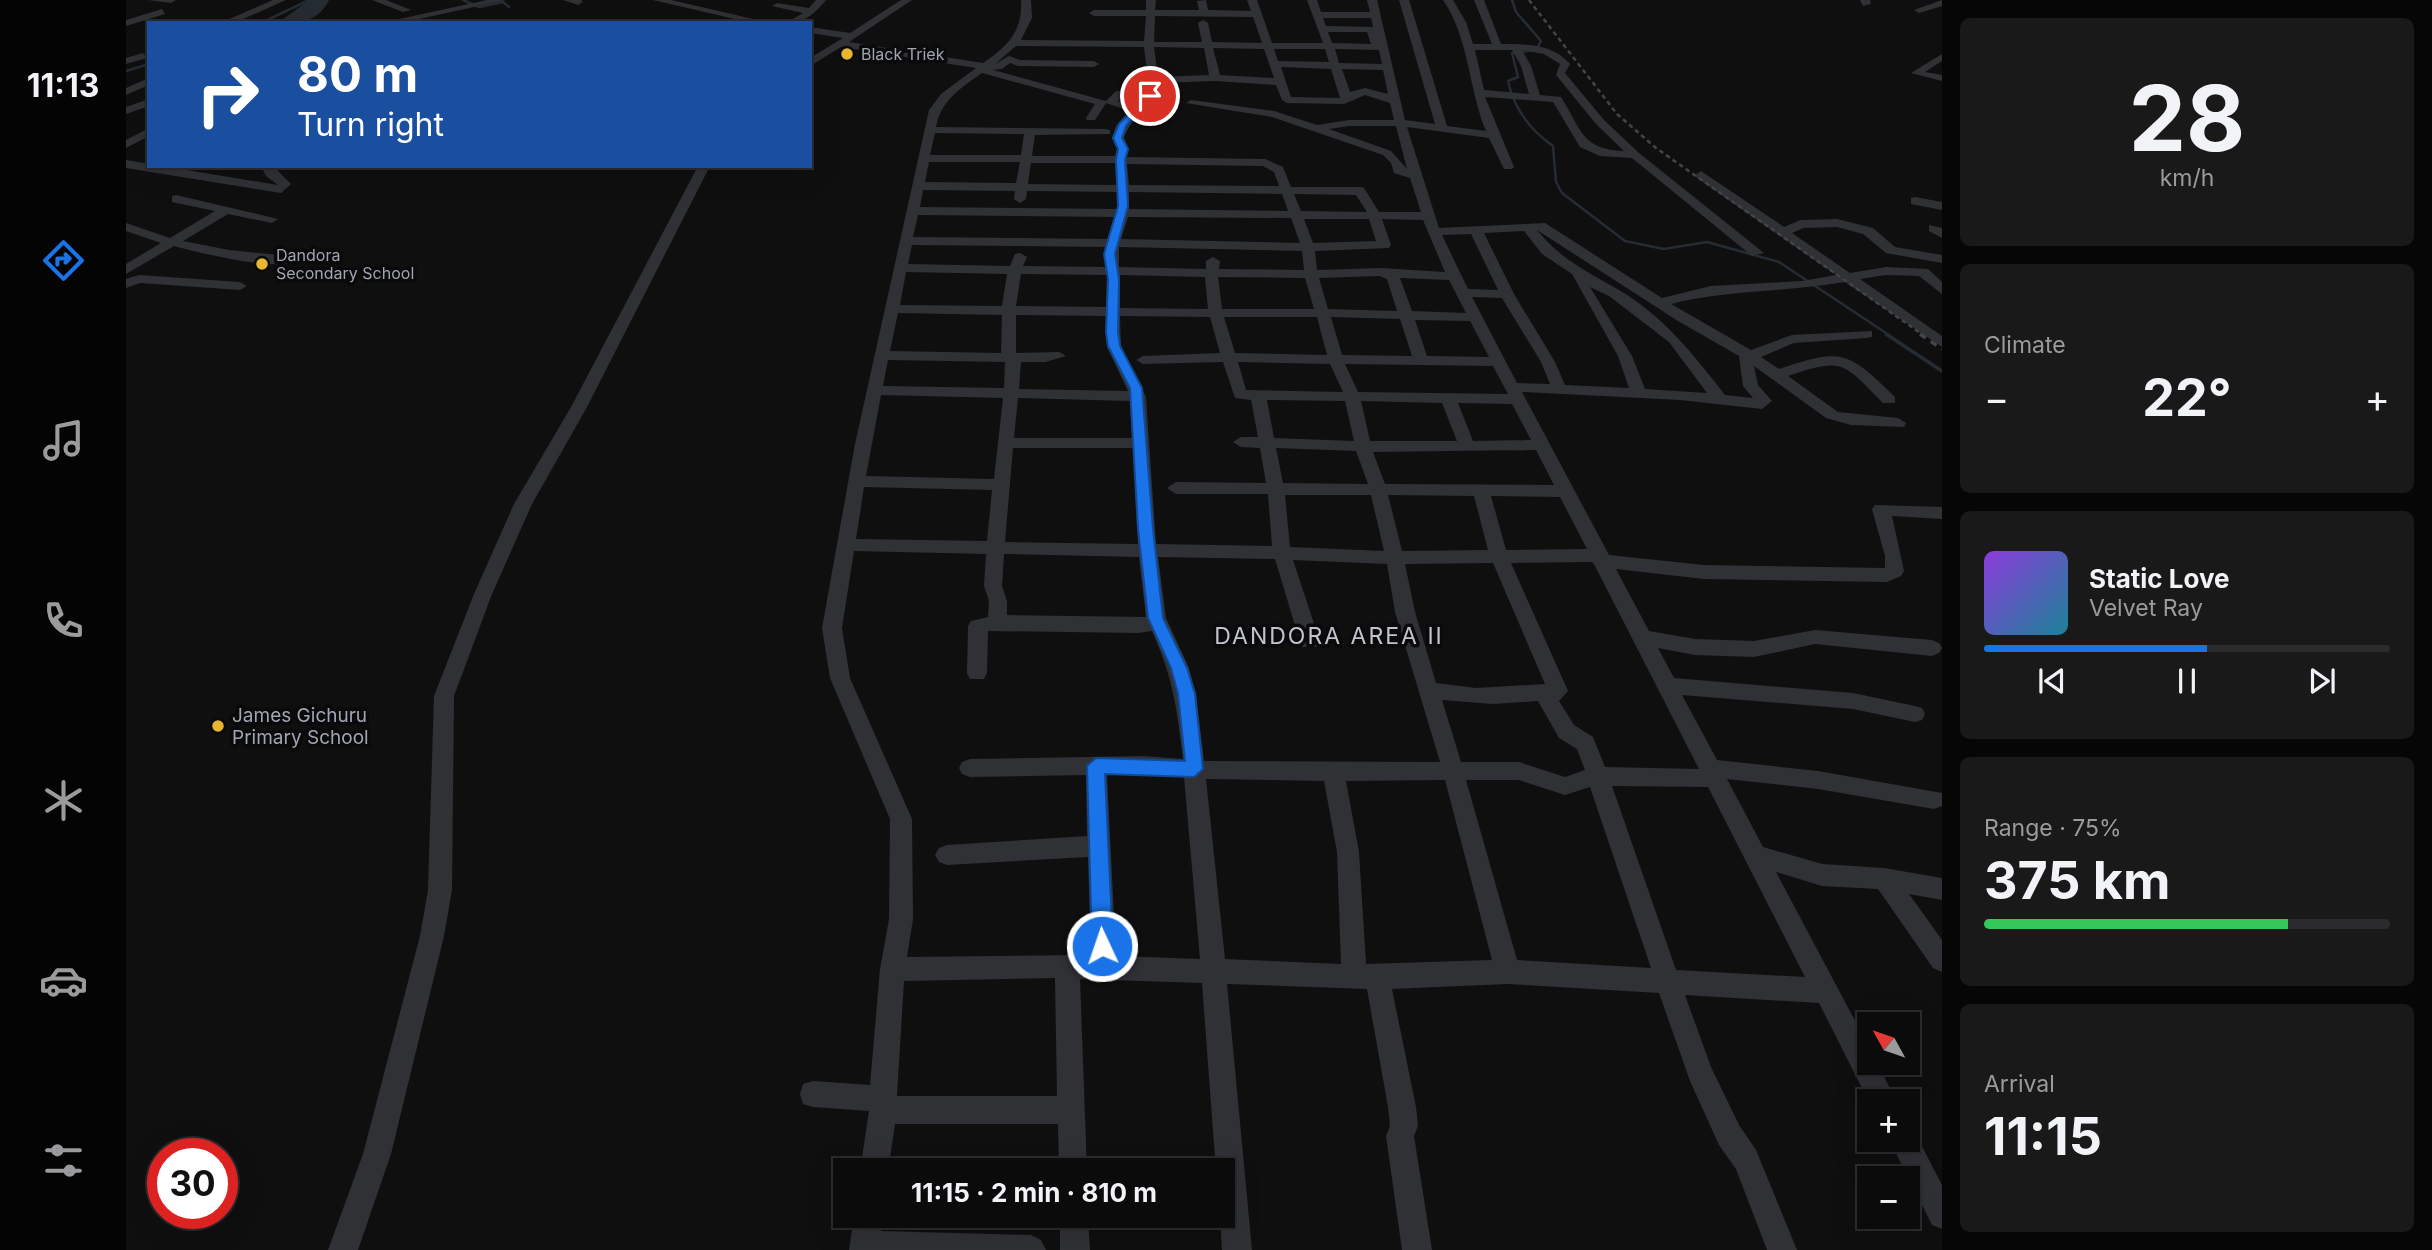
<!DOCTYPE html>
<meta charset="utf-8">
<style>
body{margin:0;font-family:Inter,sans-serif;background:#19191a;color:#f1f3f6;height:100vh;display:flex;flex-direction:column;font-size:26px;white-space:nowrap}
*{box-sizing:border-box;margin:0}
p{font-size:23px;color:#9a9b9d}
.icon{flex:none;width:38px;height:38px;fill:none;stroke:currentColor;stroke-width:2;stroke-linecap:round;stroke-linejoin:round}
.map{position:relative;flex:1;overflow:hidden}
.side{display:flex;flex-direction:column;gap:18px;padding:18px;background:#060607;width:490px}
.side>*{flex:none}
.hud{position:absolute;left:21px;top:21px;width:665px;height:147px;border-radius:0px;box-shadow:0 7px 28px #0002,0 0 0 2px #2b2b2d;background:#1a4fa0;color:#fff;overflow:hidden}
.needle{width:46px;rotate:310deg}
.fabs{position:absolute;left:1731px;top:1012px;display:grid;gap:14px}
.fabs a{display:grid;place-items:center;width:63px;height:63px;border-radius:0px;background:#0b0b0c;box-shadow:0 7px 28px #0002,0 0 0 2px #2b2b2d;font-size:35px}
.speed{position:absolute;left:21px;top:1138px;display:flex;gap:14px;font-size:35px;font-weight:700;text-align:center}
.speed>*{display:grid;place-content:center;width:91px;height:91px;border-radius:50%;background:#0b0b0c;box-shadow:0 7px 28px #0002,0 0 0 2px #2b2b2d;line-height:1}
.speed .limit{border:10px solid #d22;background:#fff;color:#111}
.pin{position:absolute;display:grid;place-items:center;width:60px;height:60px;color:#fff;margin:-30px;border:4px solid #fff;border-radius:50%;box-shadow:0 2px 7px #0007}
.me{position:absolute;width:77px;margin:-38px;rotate:357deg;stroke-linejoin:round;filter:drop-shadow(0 0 5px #0008)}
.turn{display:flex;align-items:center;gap:24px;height:147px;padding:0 35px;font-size:32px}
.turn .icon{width:91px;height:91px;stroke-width:2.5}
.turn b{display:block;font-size:49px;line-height:60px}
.big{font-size:52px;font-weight:700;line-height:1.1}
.side .tile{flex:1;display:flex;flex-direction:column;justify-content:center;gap:10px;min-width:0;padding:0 24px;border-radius:10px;background:#19191a}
.side .dial{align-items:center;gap:0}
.dial b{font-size:91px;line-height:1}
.song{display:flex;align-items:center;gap:21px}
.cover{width:84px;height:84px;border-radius:10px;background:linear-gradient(135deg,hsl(270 70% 55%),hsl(190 70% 35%))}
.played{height:7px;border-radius:4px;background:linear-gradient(90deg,#1a73e8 55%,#2b2b2d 55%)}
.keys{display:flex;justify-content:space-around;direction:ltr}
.heat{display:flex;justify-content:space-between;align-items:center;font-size:38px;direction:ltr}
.charge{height:10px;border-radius:5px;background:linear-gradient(90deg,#34c759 75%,#2b2b2d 0)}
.trip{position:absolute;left:707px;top:1158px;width:402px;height:70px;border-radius:0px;background:#0b0b0c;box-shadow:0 7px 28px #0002,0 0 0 2px #2b2b2d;font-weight:700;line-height:70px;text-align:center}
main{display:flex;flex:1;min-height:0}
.menu{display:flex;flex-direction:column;width:126px;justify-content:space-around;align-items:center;background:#040405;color:#9a9b9d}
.menu .icon{width:49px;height:49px}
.menu .active{color:#1a73e8}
.menu b{font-size:32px;color:#f1f3f6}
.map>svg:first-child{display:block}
</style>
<main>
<nav class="menu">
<b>11:13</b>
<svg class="icon active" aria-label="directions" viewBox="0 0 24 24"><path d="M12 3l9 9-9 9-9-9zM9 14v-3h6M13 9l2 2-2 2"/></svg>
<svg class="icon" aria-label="music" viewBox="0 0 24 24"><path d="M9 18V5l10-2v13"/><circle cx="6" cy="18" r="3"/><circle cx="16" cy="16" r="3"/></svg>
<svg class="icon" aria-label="phone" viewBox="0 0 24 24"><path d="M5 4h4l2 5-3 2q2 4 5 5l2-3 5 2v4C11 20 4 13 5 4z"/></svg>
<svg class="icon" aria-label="climate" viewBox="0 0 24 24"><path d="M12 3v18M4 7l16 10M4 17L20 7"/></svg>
<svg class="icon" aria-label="car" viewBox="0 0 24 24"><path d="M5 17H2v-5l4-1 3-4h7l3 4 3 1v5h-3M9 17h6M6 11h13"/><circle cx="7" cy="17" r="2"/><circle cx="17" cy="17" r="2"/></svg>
<svg class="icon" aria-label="filters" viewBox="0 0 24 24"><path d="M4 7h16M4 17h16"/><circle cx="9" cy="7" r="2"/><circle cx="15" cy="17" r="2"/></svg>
</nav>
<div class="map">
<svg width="1816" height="1250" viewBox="0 0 1816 1250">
<rect width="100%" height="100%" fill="#0f0f10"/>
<path fill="#262c33" d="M183,0H203C192,22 174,23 152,23Z"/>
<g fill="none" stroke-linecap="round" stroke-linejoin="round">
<path stroke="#262c33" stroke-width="2.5" d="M337,0L353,7L377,2L383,7
M1386,0L1390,12L1415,41L1410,50L1386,53L1392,77L1382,81C1388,108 1404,130 1427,146L1430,182L1436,193L1499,241L1538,249L1581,242L1653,262L1763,335
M135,23L183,0
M0,71L23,64"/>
<path stroke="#262c33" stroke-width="3.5" d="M1760,334L1816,371"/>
<path fill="#303135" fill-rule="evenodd" d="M22,0H50L45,3Z
M147,0H160L108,23H94Z
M246,0H260L285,10L277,12Z
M361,0H380L275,23H255Z
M437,0H455L457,2L452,5Z
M527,0H545L645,23H626Z
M690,0H700C688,14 679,23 660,23L677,13L646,6L651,3L683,8Z
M775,0H786L723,42L857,63C882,46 897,31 895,0H905L906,18L895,40L1018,41L1020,16H968L963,13L968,10H1020V0H1030L1029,10H1073L1071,1L1080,0L1082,10L1125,11L1121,0H1131L1146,43H1197L1181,0H1191L1195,12H1244L1241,0H1251L1279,120L1309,124L1273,0H1283L1321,126L1360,131C1342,88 1344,40 1317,0H1327L1340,22L1347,44H1366L1348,0H1358L1375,44C1400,44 1427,44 1444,64L1439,73L1478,120L1513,153L1638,253L1626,256L1506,158L1474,156L1454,147L1427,102L1359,97L1388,167L1386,169H1378L1363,138L1281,127L1313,228L1419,223L1536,298L1585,286L1676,281L1710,275L1571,178L1569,175L1575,171L1658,227L1675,220L1711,219L1747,228L1769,247L1816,255V263L1760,253L1737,234L1711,227L1677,228L1666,233L1724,273L1760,267L1802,269L1816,282V294L1793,276L1760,275L1734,279L1816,336V347L1719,282C1661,292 1602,290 1545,304L1625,350L1666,335L1746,331V337L1741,338L1668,343L1635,357L1653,369C1716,348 1721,350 1769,397V403H1757C1717,363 1718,357 1662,376L1712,412L1772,418L1780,423L1778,427L1725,425L1700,418L1628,366L1632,385L1646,401L1636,409L1554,400L1396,392L1483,555L1578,565L1759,568V556L1746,509L1749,505L1816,507V519L1766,516L1778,571L1775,576L1761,582L1578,579L1490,569L1523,631L1569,639L1628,641L1689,630L1806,640L1813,643L1816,648L1813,653L1806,656L1689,644L1628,657L1569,655L1532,648L1548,678L1727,693L1789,706L1796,708L1799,714L1796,720L1789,722L1727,709L1556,695L1591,760L1692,771L1816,793V806L1808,809L1692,789L1601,779L1637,847L1696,864L1758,868L1816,878V900L1783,894L1816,940V972L1807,968L1752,889L1696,886L1650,872L1743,1047V1062H1751L1770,1101L1743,1102L1693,1003L1559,995L1585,1067L1613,1125L1630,1150L1671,1250H1641L1610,1169L1593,1145L1564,1081L1533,993L1382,984L1266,989L1290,1107L1292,1126L1288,1136L1306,1250H1276L1260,1136L1264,1126L1262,1107L1241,989L1101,984L1126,1250H1096L1094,1216H1097V1171H1090L1076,983L954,979L961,1171H933L932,1124H769L762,1171H734L743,1111L687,1107L677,1104L674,1094L677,1084L687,1081L744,1085L754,969L763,919L764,819L704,678L696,628L729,444L803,110L815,94L850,68L715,47L684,66V58L717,38L684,33V27L724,33ZM1029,16L1127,17L1136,43L1086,42L1082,23L1077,20L1072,23L1076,42H1028ZM1197,18H1245L1247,27L1200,26ZM1202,32H1241L1245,44L1206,43ZM890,46L1018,47L1023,88L1019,92L990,91L980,101L867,70L876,69L884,63L892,66L968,67L973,64L968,61L894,60L883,56L869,64ZM1028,47L1078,48L1083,75L1032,77ZM1087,48L1138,49L1148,78L1094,75ZM1148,49H1199L1203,62L1152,61ZM1209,49L1253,50L1256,64L1213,63ZM1349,50H1386L1395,66L1403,94L1358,90ZM1396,50L1418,54L1434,64L1430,75L1470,124L1498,151C1455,150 1455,128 1435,97L1414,95L1405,66ZM1155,67L1205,69L1214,98L1165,97ZM1216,69L1257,70L1262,94L1239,88L1224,92ZM856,73L969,104L960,118L961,120H969L980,103L1003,111L990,126L986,138L991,149L989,156H906L909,135L984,134V130L980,129L810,127C815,100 835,88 856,73ZM1089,81L1150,85L1156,100L1161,103L1218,104L1239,95L1264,103L1268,120H1223L1191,125L1148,111L1065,100L1060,103L1146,117L1257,155L1265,163L1268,173L1284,178L1295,212H1253L1238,188L1234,187H1165L1157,167L1139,159L1001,157L1003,149L998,138C1004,117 1033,101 1033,83ZM997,96L1014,98L1007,106L992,101ZM1223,126H1270L1281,169L1265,151L1203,129ZM809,133L898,134L895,155H804ZM803,162H894L890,183L799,182ZM905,163H989L991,185L902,184ZM1001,164L1137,166L1148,172L1153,186L1003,185ZM797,190L889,191L888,199L894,203L900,199L901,191L991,192V209L794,207ZM1003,192L1156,194L1162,211L1003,209ZM1168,194L1230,195L1241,212L1175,211ZM792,215L990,217L982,239L787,237ZM1002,217L1165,218L1174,243L995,239ZM1178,219H1243L1250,241L1187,243ZM1256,219L1297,220L1319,272L1254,268L1191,270L1189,251L1263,248L1265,245ZM1411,230L1552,321L1613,356L1617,386L1627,398L1599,395C1568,355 1537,316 1493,290C1463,273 1433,258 1411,230ZM1398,231L1416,254L1446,274L1492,356L1503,388L1439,385L1429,362L1388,294L1358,233ZM1345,234L1372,290L1342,289L1316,235ZM786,245L980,247L979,267L897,266L901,257L894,253L889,254L884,266L782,264ZM993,247L1176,251L1178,270L1093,269L1094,261L1087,257L1080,261V269L993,267ZM780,272L881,274L876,306L774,305ZM895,274L981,275L980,307L890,306ZM994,275L1079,277L1082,309L994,308ZM1253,276L1261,279L1271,311L1202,309L1193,278ZM1092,277L1179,278L1188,309H1096ZM1274,278L1323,280L1340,313L1286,311ZM1464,287L1483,296L1543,342L1581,393L1519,389L1506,356ZM1346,297L1376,298L1415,362L1424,384L1391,383ZM772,313L876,315L875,353L764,351ZM890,315L980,316L981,347L1002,391L893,389L895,362H919L940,356L933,352L890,353ZM994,316L1084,317L1094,353L1017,356L1010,360L1017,364L1097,362L1109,398L1125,400L1132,437H1115L1107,442L1115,447L1134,448L1140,483L1050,482L1041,488L1050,494H1142L1146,546L1030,544L1020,397L995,347ZM1098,317H1191L1201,355L1109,353ZM1205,317L1274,319L1286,356L1216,355ZM1289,320L1344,321L1363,357L1301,356ZM762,360L879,362L878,388L757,386ZM1112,362L1204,364L1217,392L1120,390ZM1219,364L1367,366L1382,394L1232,392ZM755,395L877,398L868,479L740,476ZM892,398L1004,401L1006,438H888ZM1141,400L1219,401L1228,441L1148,438ZM1235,401L1316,403L1331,441H1244ZM1332,403L1386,404L1405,440L1347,441ZM887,448H1007L1012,544L879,542ZM1150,448L1230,451L1242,484L1157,483ZM1410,450L1428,485L1259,484L1247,452ZM738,487L866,490L861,541L730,539ZM1159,495H1245L1258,551L1164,547ZM1262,495L1348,496L1362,550L1276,551ZM1365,496L1434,497L1461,549L1380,550ZM728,551L860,554L858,586L863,601L862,617L845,621L842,626L841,673L844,679H858L861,673L862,631L1012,633L1026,631C1047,678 1051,708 1057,759L1017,756L844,759L836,762L833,768L836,774L844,777L960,775L961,836L821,845L813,848L809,855L813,862L821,865L962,857L965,955L781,957L787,919L786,819L724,678L716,628ZM878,554L1013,557L1020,617L881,615V601L876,586ZM1032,557L1149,559L1174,642L1177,647H1191L1194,642L1167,560L1261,564L1269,612L1314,762L1078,761L1070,694L1063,668L1040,618ZM1466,562L1469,566L1573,769L1479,767L1467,737L1448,725L1433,701L1442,691L1385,563ZM1367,563L1419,684L1350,688L1310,683L1289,612L1279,564ZM1316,700L1367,704L1412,701L1433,738L1451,749L1459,770L1439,777L1393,762H1335ZM1017,774L1058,777L1074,959L990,956L981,775ZM1080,779L1198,781L1211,852L1215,964L1099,959ZM1319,780L1366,960L1240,964L1233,852L1220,781ZM1340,780H1393L1439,795L1464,787L1525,968L1391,960ZM1486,786L1582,787L1679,977L1550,970ZM929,978L931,1096H771L778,981Z
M1734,0H1744L1745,4L1737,6Z
M1816,0V6L1793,13L1788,10Z
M36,9L39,14L0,26V20Z
M17,53L21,58L0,64V58Z
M1816,54V61L1799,72L1816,75V81L1785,73Z
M23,78V85L0,95V88Z
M23,99V106L0,114V107Z
M23,128V136L0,148V140Z
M0,160L152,185L140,176L135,166H147L165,184L155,193L0,168Z
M572,166H584L461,407L406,504L366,594L328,696L326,890L318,936L265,1154L232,1250H202L237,1154L294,936L302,890L308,696L348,594L388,504L445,407Z
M50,195L152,219L146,223L102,214L57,241L103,250L164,256L171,260C154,273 70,252 48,246L0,274V264L35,243L0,231V223L44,238L89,211L46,202V196Z
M1789,197L1816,202V210L1785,204V198Z
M1803,225L1816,228V238L1803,231Z
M13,275L114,282L121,286L114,290L14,283L0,288V279Z
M1782,1127L1787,1129L1816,1185V1229L1806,1225L1763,1139H1782Z
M728,1216H756L755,1231L905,1235L915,1240L920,1250H723Z
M934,1216H962L964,1250H934Z"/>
<path stroke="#43444a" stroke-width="2.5" stroke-dasharray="4.5 3.5" stroke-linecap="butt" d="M1403,0L1491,114L1530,148L1797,335"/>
<path stroke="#43444a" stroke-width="3.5" stroke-dasharray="7 6" stroke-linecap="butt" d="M1794,334L1816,349"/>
</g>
<path fill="#1a73e8" stroke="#114b97" stroke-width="2" d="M1020,94L1028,96L1000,126L996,138L1002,149L999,160L1002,206L989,254L993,279L992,332L994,346L1016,388L1027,529L1037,618L1061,668L1069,694L1077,769L1068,777L979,774L987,946L984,953L976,955L969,953L966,946L961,766L970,758L1059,761L1052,694L1045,668L1022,618L1012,529L1004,388L982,346L980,332L982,279L978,254L992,206L990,160L992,149L987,138L993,124Z"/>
<g fill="#e8b72f" stroke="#0a0a0b" stroke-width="2.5">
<circle cx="721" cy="54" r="7"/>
<circle cx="136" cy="264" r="7"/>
<circle cx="92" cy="726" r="7"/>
</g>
<g text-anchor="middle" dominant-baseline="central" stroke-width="7" stroke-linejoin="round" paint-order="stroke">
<g font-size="16" fill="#a1a4b1" stroke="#0a0a0b" text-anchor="start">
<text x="735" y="54">Black Triek</text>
<text x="150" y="255">Dandora<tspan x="150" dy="18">Secondary School</tspan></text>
</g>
<g font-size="19" fill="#a1a4b1" stroke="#0a0a0b" text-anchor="start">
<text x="106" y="715">James Gichuru<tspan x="106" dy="22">Primary School</tspan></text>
</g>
<g font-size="23" letter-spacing="2" fill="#c1c4cd" stroke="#0a0a0b">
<text x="1203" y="636">DANDORA AREA II</text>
</g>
</g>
</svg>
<div class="fabs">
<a><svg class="needle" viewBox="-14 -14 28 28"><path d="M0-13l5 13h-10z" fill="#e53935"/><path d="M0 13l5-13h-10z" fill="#9a9b9d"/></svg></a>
<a>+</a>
<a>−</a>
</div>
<div class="speed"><div class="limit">30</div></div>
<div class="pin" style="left:1024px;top:96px;background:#d93025"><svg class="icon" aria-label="arrive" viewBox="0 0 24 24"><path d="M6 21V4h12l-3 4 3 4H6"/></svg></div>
<svg class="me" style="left:976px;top:946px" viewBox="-20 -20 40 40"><circle r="17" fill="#1a73e8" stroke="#fff" stroke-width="3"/><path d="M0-11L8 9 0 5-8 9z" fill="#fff"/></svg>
<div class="trip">11:15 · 2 min · 810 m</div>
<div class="hud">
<div class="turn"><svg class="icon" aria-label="right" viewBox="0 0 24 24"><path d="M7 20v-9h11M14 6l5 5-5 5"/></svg><div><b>80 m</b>Turn right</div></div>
</div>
</div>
<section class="side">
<div class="tile dial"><b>28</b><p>km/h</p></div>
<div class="tile"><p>Climate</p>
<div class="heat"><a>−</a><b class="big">22°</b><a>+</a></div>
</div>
<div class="tile">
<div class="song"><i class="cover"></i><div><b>Static Love</b><p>Velvet Ray</p></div></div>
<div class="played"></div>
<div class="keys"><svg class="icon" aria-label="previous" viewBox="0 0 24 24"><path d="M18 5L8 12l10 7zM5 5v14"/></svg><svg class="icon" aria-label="pause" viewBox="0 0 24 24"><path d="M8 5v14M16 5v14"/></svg><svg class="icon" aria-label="next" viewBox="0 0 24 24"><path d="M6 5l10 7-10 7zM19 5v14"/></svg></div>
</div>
<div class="tile"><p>Range · 75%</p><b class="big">375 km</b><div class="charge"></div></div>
<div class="tile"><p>Arrival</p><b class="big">11:15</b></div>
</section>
</main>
